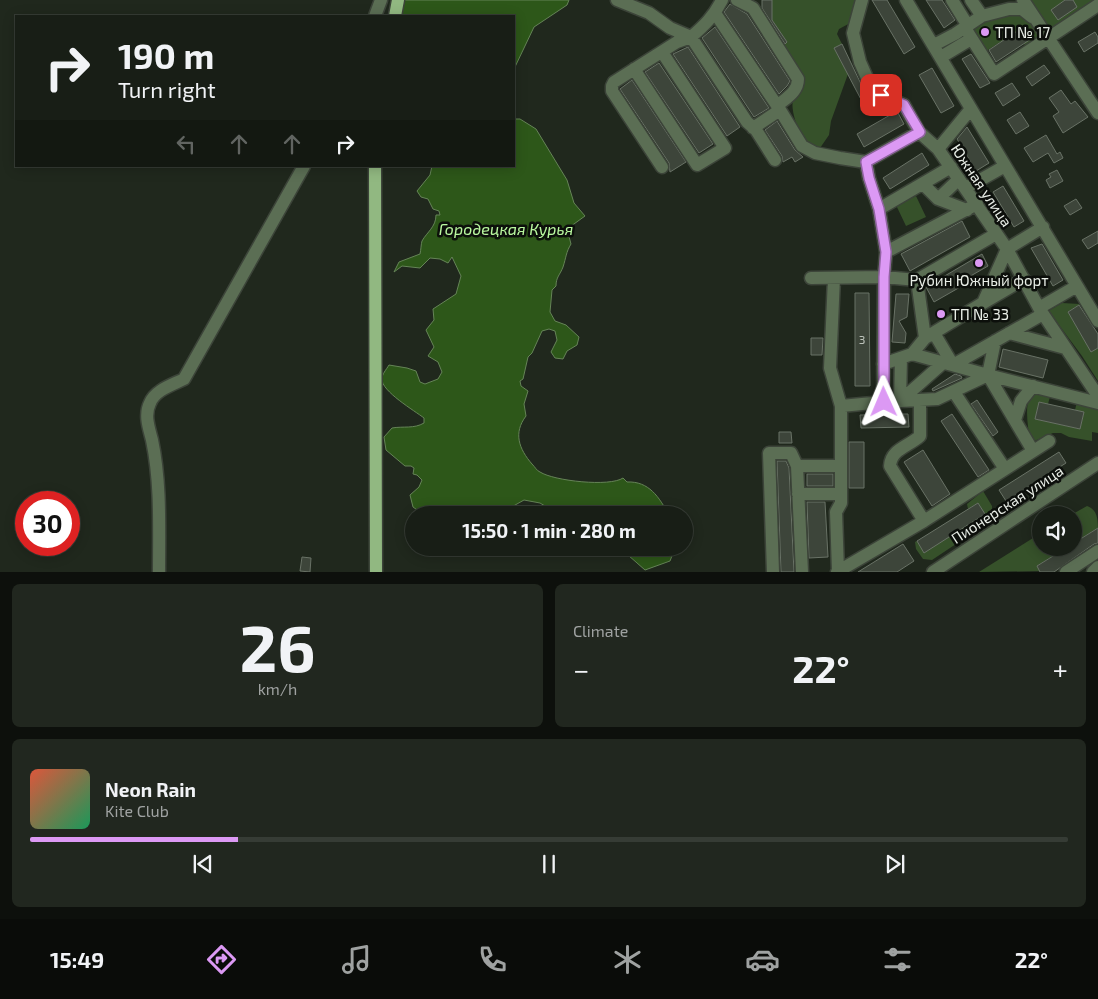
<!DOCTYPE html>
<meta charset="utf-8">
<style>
body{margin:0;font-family:"Exo 2",sans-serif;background:#21271f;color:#f1f3f6;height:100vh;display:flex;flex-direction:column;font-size:19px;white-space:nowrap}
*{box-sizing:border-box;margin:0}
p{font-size:16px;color:#9fa2a1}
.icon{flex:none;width:28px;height:28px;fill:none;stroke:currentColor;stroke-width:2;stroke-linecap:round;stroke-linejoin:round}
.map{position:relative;height:572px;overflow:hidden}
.drawer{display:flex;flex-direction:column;gap:12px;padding:12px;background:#0d100c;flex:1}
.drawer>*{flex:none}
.hud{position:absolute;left:15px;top:15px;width:500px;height:152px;border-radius:0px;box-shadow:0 2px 12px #0003,0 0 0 1px #363c35;background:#181e16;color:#f1f3f6;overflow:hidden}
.fabs{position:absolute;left:1032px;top:506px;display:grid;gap:10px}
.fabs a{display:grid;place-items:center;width:50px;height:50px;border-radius:50%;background:#181e16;box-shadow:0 2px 12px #0003,0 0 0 1px #363c35;font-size:25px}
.speed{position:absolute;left:15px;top:491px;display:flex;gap:10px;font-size:25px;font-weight:700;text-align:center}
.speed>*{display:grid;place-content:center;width:65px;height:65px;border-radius:50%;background:#181e16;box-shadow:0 2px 12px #0003,0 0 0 1px #363c35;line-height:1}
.speed .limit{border:8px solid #d22;background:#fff;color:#111}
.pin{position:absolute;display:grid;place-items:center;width:42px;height:42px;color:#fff;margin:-21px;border-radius:10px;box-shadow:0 2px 8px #0006}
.me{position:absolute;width:55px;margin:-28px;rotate:359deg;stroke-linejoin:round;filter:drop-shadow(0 0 4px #0008)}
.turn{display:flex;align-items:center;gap:18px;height:105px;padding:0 20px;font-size:22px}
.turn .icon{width:65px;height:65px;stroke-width:2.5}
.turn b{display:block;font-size:35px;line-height:42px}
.lanes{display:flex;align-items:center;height:48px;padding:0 20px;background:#0003;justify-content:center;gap:25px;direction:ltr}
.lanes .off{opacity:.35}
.big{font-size:38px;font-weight:700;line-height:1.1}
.drawer .tile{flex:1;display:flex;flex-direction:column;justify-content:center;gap:8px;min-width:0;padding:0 18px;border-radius:8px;background:#21271f}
.drawer .dial{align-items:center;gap:0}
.dial b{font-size:65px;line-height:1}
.song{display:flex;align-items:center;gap:15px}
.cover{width:60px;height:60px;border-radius:8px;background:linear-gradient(135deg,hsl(10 70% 55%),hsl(150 70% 35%))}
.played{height:5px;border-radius:2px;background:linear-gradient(90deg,#dc99f4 20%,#363c35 20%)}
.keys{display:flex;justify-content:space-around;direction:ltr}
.heat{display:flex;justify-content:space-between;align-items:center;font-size:28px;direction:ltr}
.drawer .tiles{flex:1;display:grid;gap:12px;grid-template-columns:1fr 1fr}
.tile:last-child{grid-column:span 2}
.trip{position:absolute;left:405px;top:506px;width:288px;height:50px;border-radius:25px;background:#181e16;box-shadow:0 2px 12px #0003,0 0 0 1px #363c35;font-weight:700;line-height:50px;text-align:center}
.menu{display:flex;height:80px;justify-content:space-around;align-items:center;background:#0a0c09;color:#9fa2a1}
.menu .icon{width:35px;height:35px}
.menu .selected{color:#dc99f4}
.menu b{font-size:22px;color:#f1f3f6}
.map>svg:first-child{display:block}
</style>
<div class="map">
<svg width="1098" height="572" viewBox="0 0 1098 572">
<rect width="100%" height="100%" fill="#20281d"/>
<path fill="#36512a" d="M772,0H855V15L852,22L839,29L837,34L842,44L834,48L848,74L831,121L829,135L820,148C817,147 812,147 809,145C800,138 790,111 793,100C794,94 800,89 804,84L780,47L787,42L772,20Z
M1028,0H1096L1054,28L1048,29Z
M1013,12L1030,19L1038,36V39L1027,47L1024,44L1023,27L985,52C980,44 970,34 977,24Z
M916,196L926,217L906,226L896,205Z
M1062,303L1080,304L1068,312L1091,351L1098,348V381L1082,356L1050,313V310Z
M1031,393H1051L1048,404L1039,402L1035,419L1080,429L1084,412L1075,410L1077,402L1098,409V433L1092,432V441L1069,437L1061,433H1053L1032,442L1030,441C1028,426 1024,406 1031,393Z
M983,491L992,506V520L932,560L923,559L916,549L915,542L917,541L924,552L984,514L978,503L968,509L967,504Z
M1087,506C1098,510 1098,520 1098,532L1096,529L1074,543V515H1071Z
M1041,533V548H1066L1037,566L1040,571L979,572Z"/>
<path fill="#2d5719" stroke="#658457" d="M401,0H569L567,5L534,27L514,69V16H402Z
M514,119H520L536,129L567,180L574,203L585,216L567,229L571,244C566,252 566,258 563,267C560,275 556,277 556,286L552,290L550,312L555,321L566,325L579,337L577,345L567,351L563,359L555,358L551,352L557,340L555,331L549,329L542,331L532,353L528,357L523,379L520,381L521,386L528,391L524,404L526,416C513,433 519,449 532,464C535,467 537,471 540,472C554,481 610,487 623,478L627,482C649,481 659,497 669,515H557L555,512L540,503L524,500L501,513L484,515L466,508L447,515L436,512L423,514L413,507L410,495L419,487L422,480L417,475L413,474L414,468L411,466H405L386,450L384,437L392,428C403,426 414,429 424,423V418C415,411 381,391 382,379C382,374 386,370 389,365L407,368L416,371L420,382L425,384L438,379L442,372L438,362L428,356L434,347L426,330L434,320L433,309L456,294L461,276L452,257L448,263L440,259L430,258L420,268L402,266L394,272L399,262L420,254C421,250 421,244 422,241C427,232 436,227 436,215H440L439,211L433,209L428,199L421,197L417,191L430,175L432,166H514Z
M620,548H675L670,561L645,570Z"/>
<path fill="#3d453a" stroke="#697266" d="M762,0H772V20L787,42L785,44L762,8Z
M872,0H887L915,47L904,54Z
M926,0H942L955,20L944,28Z
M1065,0H1073L1077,7L1058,20L1051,10Z
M730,4L747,14L790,81L787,86L779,94L724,12Z
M715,27L769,108L754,117L702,38Z
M1023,27L1031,39L996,62L989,50Z
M1095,32L1098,37V43L1084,52L1078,42Z
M842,44L861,84L873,105L866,109L834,48Z
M688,47L740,127L727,136L673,54Z
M971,54L990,83L980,88L962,59Z
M659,63L713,144L699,153L645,72Z
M1044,65L1050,73L1032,86L1026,77Z
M932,68L954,106L941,113L919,75Z
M632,80L686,162L670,172L669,163L620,89Z
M1012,83L1020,95L1003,106L995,93Z
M1061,90L1071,104L1075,101L1088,117L1063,133L1053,116L1059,112L1049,98Z
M897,111L904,124L864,147L857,134Z
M1020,112L1029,126L1016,134L1007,120Z
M777,121L795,150L803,157L795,162L792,157L783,162L782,156L765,130Z
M967,127L989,163L976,171L957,139Z
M1046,135L1057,154L1060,152L1063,158L1054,163L1048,153L1033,162L1024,148Z
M922,153L929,165L890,189L883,178Z
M1057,170L1063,181L1050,188L1046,180L1051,177L1049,174Z
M1003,186L1024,221L1014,227L993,192Z
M1076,199L1082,208L1070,215L1064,206Z
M962,221L970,237L910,271L901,254Z
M1098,231V243L1088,249L1082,240Z
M1042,244L1063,280L1053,286L1031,248Z
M982,254L988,266L967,278L969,282L934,302L926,287Z
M855,293H869L870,386H855Z
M896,294H909L907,317L899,321L906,333L905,343L892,342Z
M1079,305L1098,334V348L1091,352L1068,312Z
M811,338H823L822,355H811Z
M1003,349L1048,360L1043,378L999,367Z
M955,374L961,376L962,378L933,391L932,389Z
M977,400L998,432L993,436L971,404Z
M1039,402L1084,412L1080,429L1035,419Z
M900,414H908L909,427L861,428L860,415Z
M952,414L989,470L978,477L941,421Z
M779,432H791L792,443H779Z
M849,442H864V488H849Z
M923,450L950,494L932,506L904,462Z
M1059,452L1066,463L1006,501L999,490Z
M777,461H786L789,468L794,572H781Z
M807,474H833V486H807Z
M807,502H825L828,557L809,558Z
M978,503L985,514L924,553L917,541Z
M1098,528V543L1094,544L1054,572H1040L1037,566L1066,548H1074V543Z
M903,544L914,561L897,572H858Z
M302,557L311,558L310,572L300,571Z"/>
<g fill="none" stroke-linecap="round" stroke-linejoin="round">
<g stroke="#3c4439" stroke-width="15">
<path id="minor" d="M617,0L649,13L670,28L691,37C704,26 714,16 722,0
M737,0L753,8L798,79C798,92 786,98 777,106
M862,0L853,33L860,62L868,80L881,95L904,105L919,132L938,149L1007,249L1039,308L1098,396
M906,0L1098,321
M952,0L968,26
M1023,0L1098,113
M715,13L780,110L753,128
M375,16L381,0
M982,16L1009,9H1022L1032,17
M965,28L994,74L1098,5
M934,45L955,34L982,16L971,0
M941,57L971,39
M634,69L697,165L725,148L662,52
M780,110L802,146L815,153L840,158L866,162L919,132
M938,149L970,110
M662,167L612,91V86L614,82L677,42L691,37L747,122L756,130L775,160
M923,184L938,199L967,210
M966,188L1005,166
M938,199L959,179
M879,209L951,167
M886,252L977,204
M811,278L884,277L917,280L996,234
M834,278L830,368L841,406
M917,280L925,338
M983,303L1024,279
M1039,308L1077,286
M934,333L953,365L1043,314
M1009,333L1065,348
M912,354L988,375
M883,364L912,354L925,338L983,303L1007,249L1043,227
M988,375L995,341
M954,392L1005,469
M920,400V436C908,447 891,449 890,466L924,521
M900,401L943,363
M900,401L901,358
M883,402L937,399L988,375
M1015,420L1021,401L1033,386
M1033,451L988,375L1098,403
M797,466L802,572
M798,494H840
M838,571L836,512L841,503V406L883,402L884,277L886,252L879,209L869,178L866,162
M159,572C159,527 161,483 152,440C149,428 144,415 150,403C155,390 172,385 184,379L304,166
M773,572L769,453H791L797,466H840
M837,572L924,521L1049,441
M933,572L1098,463
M1066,572L1098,551
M1093,572L1098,567"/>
</g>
<g stroke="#3c4439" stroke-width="15">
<path id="major" d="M395,16L398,0
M375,166L376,572"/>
</g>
<use href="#minor" stroke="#5b6e54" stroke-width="12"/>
<use href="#major" stroke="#91b881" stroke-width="12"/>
</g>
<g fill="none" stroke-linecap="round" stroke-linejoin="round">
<g stroke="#8f639f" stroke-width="12">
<path id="route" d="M881,95L904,105L920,132L866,162L869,178L879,209L886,252L884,277V402"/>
</g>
<use href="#route" stroke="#dc99f4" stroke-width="9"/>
</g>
<g fill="#dc99f4" stroke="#0c0f0b" stroke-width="2">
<circle cx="985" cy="32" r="5"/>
<circle cx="979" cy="263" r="5"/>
<circle cx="941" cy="314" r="5"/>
</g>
<g text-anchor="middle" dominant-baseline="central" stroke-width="5" stroke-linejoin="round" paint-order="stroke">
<g font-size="12" fill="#bec4bc">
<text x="862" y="339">3</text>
</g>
<g font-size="15" fill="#e9eee7" stroke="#0c0f0b" text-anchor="start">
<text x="995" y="32">ТП № 17</text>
<text x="979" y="280" text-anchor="middle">Рубин Южный форт</text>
<text x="951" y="314">ТП № 33</text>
</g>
<g font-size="15" fill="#e9eee7" stroke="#0c0f0b">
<text transform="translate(982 185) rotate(56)">Южная улица</text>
<text transform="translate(1007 504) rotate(-33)">Пионерская улица</text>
</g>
<g font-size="16" font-style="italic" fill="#b9f89f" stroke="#0c0f0b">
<text x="506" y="228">Городецкая Курья</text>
</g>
</g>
</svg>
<div class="fabs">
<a><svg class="icon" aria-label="sound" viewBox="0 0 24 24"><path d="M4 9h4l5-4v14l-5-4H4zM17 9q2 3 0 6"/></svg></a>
</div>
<div class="speed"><div class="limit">30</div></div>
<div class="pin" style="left:881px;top:95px;background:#d93025"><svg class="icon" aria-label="arrive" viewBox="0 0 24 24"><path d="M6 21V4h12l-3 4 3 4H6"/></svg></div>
<svg class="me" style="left:884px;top:402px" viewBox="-20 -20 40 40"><path d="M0-17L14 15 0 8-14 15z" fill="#dc99f4" stroke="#fff" stroke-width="4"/></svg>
<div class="trip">15:50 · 1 min · 280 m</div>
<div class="hud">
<div class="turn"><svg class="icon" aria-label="right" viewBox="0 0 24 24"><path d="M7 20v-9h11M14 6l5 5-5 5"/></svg><div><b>190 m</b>Turn right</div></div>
<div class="lanes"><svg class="icon off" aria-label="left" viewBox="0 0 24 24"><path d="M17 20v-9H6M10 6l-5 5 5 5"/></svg><svg class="icon off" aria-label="ahead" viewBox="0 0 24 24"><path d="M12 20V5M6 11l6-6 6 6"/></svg><svg class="icon off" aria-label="ahead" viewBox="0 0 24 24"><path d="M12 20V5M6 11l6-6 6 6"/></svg><svg class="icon" aria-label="right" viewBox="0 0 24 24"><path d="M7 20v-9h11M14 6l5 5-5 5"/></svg></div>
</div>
</div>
<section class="drawer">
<div class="tiles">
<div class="tile dial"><b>26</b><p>km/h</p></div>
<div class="tile"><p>Climate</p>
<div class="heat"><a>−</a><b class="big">22°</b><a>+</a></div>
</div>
<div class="tile">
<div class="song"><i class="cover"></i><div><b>Neon Rain</b><p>Kite Club</p></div></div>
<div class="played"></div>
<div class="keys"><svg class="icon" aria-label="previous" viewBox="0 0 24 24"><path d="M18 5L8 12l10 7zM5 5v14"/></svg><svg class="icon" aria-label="pause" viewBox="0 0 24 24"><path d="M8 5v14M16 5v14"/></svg><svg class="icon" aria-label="next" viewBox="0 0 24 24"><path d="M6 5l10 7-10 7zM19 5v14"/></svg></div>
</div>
</div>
</section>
<nav class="menu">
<b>15:49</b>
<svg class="icon selected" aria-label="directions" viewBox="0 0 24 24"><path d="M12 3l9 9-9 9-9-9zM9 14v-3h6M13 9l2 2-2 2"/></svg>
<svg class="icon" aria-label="music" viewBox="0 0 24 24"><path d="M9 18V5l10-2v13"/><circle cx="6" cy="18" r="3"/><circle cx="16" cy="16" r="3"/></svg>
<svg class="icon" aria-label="phone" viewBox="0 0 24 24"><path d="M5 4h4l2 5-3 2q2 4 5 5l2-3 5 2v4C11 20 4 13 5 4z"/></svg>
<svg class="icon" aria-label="climate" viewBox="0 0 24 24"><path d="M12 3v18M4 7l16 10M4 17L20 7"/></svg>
<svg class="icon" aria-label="car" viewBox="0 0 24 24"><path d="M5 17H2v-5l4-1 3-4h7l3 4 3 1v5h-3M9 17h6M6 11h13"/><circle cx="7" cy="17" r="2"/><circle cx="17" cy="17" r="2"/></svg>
<svg class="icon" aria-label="filters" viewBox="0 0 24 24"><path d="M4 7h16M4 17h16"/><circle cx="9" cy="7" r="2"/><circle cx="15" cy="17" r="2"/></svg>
<b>22°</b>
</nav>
